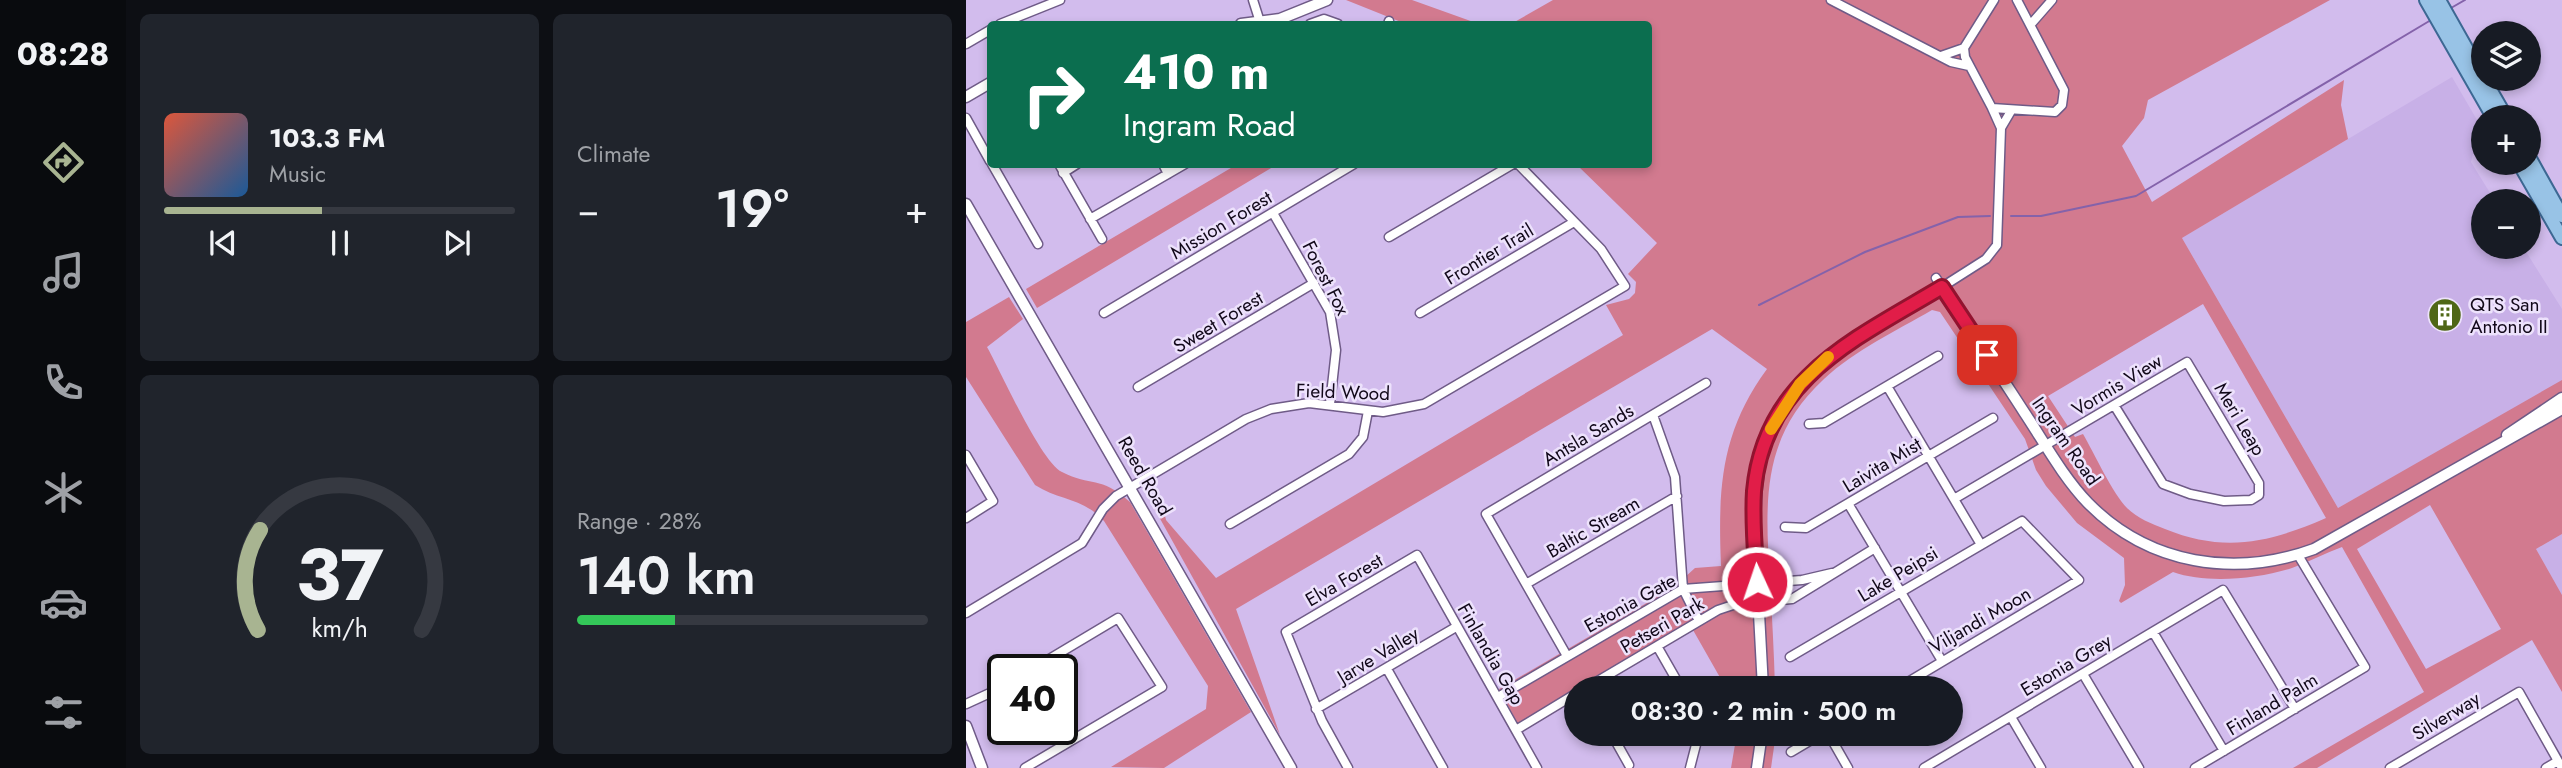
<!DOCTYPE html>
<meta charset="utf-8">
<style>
body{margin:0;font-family:Jost,sans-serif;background:#20242c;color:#f1f3f6;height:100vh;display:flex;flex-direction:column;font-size:26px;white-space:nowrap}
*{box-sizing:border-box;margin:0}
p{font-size:23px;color:#9ea1a6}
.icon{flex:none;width:38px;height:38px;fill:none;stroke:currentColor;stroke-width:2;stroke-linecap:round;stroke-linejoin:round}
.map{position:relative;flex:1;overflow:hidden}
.panel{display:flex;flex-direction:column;gap:14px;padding:14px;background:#0d0f14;width:840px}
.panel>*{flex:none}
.top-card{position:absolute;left:21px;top:21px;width:665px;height:147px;border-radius:7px;box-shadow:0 4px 10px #0003;background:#0b6e4f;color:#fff;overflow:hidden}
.controls{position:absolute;left:1505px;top:21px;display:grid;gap:14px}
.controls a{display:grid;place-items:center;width:70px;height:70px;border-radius:50%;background:#171b24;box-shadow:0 4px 10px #0003;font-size:35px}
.speed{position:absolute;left:21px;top:654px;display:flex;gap:14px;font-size:35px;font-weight:700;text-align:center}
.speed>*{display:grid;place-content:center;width:91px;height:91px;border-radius:50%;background:#171b24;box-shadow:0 4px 10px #0003;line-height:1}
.speed .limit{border:4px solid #111;border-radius:10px;background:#fff;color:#111}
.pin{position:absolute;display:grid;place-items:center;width:60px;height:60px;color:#fff;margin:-30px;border-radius:14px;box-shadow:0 4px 10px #0006}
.me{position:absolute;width:77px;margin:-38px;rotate:357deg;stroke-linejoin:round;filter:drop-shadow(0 0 5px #0008)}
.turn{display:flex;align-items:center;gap:24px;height:147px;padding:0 21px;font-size:32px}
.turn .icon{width:91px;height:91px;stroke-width:2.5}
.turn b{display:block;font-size:49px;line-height:60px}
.big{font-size:52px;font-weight:600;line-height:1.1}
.panel .widget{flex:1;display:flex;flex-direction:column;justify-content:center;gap:10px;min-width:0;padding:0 24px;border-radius:10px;background:#20242c}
.panel .dial{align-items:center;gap:0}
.dial svg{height:182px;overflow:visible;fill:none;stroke:#363941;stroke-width:7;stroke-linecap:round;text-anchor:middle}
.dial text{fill:#f1f3f6;stroke:none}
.song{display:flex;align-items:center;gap:21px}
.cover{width:84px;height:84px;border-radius:10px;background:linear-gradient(135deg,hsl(10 70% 55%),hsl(210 70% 35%))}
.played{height:7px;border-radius:4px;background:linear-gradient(90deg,#a8b491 45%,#363941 45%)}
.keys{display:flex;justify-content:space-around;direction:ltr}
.heat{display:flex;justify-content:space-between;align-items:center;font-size:38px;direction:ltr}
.charge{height:10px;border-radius:5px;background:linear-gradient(90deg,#34c759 28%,#363941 0)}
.panel .tiles{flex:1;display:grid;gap:14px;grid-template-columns:repeat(2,1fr)}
.trip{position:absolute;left:598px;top:676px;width:399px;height:70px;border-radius:35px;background:#171b24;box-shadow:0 4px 10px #0003;font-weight:600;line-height:70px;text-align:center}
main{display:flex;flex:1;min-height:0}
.tabs{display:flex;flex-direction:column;width:126px;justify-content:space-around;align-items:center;background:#090b0e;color:#9ea1a6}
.tabs .icon{width:49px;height:49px}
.tabs .active{color:#a8b491}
.tabs b{font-size:32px;color:#f1f3f6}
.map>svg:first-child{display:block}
</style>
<main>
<nav class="tabs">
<b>08:28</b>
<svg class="icon active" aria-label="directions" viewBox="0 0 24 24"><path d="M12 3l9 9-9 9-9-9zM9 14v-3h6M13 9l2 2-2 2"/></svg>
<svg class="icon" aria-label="music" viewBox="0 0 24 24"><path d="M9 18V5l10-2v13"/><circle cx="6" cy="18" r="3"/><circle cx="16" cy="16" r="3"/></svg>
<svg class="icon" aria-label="phone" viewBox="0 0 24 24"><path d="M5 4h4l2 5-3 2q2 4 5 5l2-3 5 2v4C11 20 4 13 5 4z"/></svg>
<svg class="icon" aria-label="climate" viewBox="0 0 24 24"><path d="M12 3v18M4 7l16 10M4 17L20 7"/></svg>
<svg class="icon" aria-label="car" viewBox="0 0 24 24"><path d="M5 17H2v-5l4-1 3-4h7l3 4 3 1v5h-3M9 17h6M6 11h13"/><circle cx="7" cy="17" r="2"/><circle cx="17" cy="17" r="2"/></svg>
<svg class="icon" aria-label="filters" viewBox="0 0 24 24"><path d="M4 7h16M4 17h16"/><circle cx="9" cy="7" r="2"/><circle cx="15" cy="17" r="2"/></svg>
</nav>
<section class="panel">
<div class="tiles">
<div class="widget">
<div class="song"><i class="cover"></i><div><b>103.3 FM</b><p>Music</p></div></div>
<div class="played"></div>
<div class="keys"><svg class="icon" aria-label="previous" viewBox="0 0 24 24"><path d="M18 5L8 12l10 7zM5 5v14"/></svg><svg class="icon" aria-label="pause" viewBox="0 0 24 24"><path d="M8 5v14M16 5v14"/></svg><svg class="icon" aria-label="next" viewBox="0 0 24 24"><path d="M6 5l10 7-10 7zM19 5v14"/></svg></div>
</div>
<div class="widget"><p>Climate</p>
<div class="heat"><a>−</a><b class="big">19°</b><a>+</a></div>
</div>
<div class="widget dial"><svg viewBox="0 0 100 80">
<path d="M14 69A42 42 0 1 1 86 69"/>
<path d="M14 69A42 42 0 0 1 15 25" stroke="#a8b491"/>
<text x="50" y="56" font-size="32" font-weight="700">37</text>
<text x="50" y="72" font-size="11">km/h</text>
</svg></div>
<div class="widget"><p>Range · 28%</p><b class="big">140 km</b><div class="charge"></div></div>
</div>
</section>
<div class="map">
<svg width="1596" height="768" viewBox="0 0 1596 768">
<rect width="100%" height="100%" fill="#d2bced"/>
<path fill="#c8b0e7" d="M1486,77L1514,125L1505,162L1529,201H1517V247H1557L1596,309V382L1372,508L1216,238Z
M1596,534V595L1570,549Z"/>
<path fill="#d27a8f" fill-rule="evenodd" d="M380,0H446L513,24H440Z
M587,0H1364L1182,100L1178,118L1156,146L1186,202L1378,80L1375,105L1382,139L1216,238L1372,508L1596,380V534L1570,549L1596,595V692L1566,640L1351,768H1327L1458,692L1376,547C1359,553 1343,562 1326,568C1291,579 1241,584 1207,572L1155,603L1153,601L1159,585L1158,558L1111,523L1080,486L1070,470L1059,439L974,312L966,310C930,331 889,350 858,379C795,437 799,502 804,581C806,617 808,652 809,688H760L727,630L630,688H611V699L556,732L533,689L708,587L729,568L755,566C752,490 754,433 801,369L746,329L270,609L314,735L187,506L196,502L200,520L250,578L657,335L640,305L663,299L669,293L670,282L662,274L691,243L611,165L682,164V24H545ZM1237,304L1360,518C1303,543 1258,553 1199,529C1186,524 1171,518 1161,508C1147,494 1128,453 1117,434L1109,437L1082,396ZM1464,505L1535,629L1460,669L1391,549Z
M270,165H310L71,308L60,289Z
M43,297L57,319L21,347C35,372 75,462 96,472C125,487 134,475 164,502L285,712L198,768L145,767L240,709L242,686L138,521C116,497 94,501 69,485L0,377V322Z
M771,733H810L805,768H765Z"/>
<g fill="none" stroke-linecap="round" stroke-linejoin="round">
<path stroke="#8462aa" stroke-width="2" d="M1485,8L1499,0
M1045,216H1075L1170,196L1465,20
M793,305L899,252L992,217L1024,216"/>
<g stroke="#6f5b87" stroke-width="11">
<path id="minor" d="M287,0L294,22
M865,0L985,62L1003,66
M1028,0L998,48L999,57L1026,108L1089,112L1096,105L1098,90L1051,0
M34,24L94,0
M344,24L358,19L372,24
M422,24L423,21
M1065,24L1086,0
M0,44L24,30
M975,56L998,48
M0,118L24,161
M1035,128L1045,111
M26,164L72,244
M93,164L136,239
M197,164L202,174
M97,173L111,164
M307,213L364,312L370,350L364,404
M124,219L219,164
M423,237L547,164
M970,278L976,287L1020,259L1031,245L1035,128L1026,108
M138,313L388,164
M454,313L608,222
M921,386L1014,543
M172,387L348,283
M687,415L709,477L717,589L733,621
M843,424L858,423L972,356
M0,455L27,501L0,518
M988,499L1221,362L1293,483V495L1285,500L1258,501L1224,494L1197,484L1148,405
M883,505L976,661
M264,524L383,454L397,437L402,411
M819,527L840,528L1027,418
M560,584L711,496
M0,613L116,543L137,509L150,496L280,419L305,409L343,403L417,412L458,404L659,286L635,249L552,164
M1187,632L1258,751
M691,646L715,688
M601,656L520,514L740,383
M824,657L1056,521L1113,580L932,688
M421,669L477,768
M1117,674L1173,768
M620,688L752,610L770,604L826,599L909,548
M532,697L717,589L836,580L866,573
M0,704L37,687
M350,709L490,627
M1045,717L1075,768
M550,730L611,693
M645,733L663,765
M862,733L882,768
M825,752L857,733
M59,768L196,687L152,618L65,670
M382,768L356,721L320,632L451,555L571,768
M724,768L733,733
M958,768L1257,590L1329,709
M1229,768L1399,667L1332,555
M1424,768L1553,692L1596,768
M1580,768L1592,761"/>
</g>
<g stroke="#6f5b87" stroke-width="13">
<path id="tertiary" d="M275,24L314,19L361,0
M0,97L24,83
M0,204L325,768
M1541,435L1596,398
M797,688C795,651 793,614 791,576C787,496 784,424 851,366C888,334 934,312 976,287C1003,329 1031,370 1058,412C1078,442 1097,477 1122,503C1183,565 1269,578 1348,549L1596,409
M0,726L16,768
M791,768L796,733"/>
</g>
<g stroke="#3d6893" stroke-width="16">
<path id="primary" d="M1460,0L1527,117
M1473,0L1517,78
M1518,79L1540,117
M1563,157L1596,216
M1553,163L1596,238"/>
</g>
<use href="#minor" stroke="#fff" stroke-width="8"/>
<use href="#tertiary" stroke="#fff" stroke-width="10"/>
<use href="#primary" stroke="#98c3e6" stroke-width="12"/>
</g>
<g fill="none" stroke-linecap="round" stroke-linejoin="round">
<g stroke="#92132f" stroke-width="18">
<path id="route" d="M791,582C789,552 786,521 788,491C798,378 891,338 976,287L1021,355"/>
</g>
<use href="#route" stroke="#e11d48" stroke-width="12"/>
<path stroke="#f59e0b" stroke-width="12" d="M805,429L834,384L862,357"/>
</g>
<defs>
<g id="building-disc" transform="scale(1.75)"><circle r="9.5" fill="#4f6716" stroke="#ede2fc"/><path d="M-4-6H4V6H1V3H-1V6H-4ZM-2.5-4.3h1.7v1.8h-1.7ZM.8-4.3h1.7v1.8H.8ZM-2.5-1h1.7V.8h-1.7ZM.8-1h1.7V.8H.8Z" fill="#fff"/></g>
</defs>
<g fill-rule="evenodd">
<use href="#building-disc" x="1479" y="315"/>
</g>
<g text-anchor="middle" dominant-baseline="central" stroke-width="5" stroke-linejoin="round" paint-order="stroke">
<g font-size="19" fill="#110819" stroke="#ede2fc">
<text transform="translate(255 225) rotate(-31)">Mission Forest</text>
<text transform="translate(523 254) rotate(-31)">Frontier Trail</text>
<text transform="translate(360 278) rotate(63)">Forest Fox</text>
<text transform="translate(252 322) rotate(-31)">Sweet Forest</text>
<text transform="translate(1151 385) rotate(-31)">Vormis View</text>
<text transform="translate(377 392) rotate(2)">Field Wood</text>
<text transform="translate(1274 419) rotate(59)">Meri Leap</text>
<text transform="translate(622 435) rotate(-31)">Antsla Sands</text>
<text transform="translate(1100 441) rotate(55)">Ingram Road</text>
<text transform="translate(916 465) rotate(-31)">Laivita Mist</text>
<text transform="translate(179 476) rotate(60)">Reed Road</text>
<text transform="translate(627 527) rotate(-30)">Baltic Stream</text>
<text transform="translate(932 574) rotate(-31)">Lake Peipsi</text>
<text transform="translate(378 580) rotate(-30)">Elva Forest</text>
<text transform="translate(664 603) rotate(-29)">Estonia Gate</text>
<text transform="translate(1014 620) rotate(-30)">Viljandi Moon</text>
<text transform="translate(696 625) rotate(-30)">Petseri Park</text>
<text transform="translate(525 654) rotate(60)">Finlandia Gap</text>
<text transform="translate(412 655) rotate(-31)">Jarve Valley</text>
<text transform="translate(1100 665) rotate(-31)">Estonia Grey</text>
<text transform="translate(1306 704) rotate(-31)">Finland Palm</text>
<text transform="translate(1480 716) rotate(-31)">Silverway</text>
</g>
<g font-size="19" fill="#110819" stroke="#ede2fc" text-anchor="start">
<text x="1504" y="304">QTS San<tspan x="1504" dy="22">Antonio II</tspan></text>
</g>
</g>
</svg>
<div class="controls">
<a><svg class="icon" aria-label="layers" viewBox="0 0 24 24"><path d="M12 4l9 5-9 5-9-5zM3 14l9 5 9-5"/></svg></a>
<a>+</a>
<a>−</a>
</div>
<div class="speed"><div class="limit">40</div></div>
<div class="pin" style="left:1021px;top:355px;background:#d93025"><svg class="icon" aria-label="arrive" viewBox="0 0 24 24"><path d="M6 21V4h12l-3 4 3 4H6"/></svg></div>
<svg class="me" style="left:791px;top:582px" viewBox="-20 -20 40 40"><circle r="17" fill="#e11d48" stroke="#fff" stroke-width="3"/><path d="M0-11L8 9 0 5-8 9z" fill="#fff"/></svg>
<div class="trip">08:30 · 2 min · 500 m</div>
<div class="top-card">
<div class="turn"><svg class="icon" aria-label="right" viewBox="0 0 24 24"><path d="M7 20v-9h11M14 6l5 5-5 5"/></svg><div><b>410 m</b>Ingram Road</div></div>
</div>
</div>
</main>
